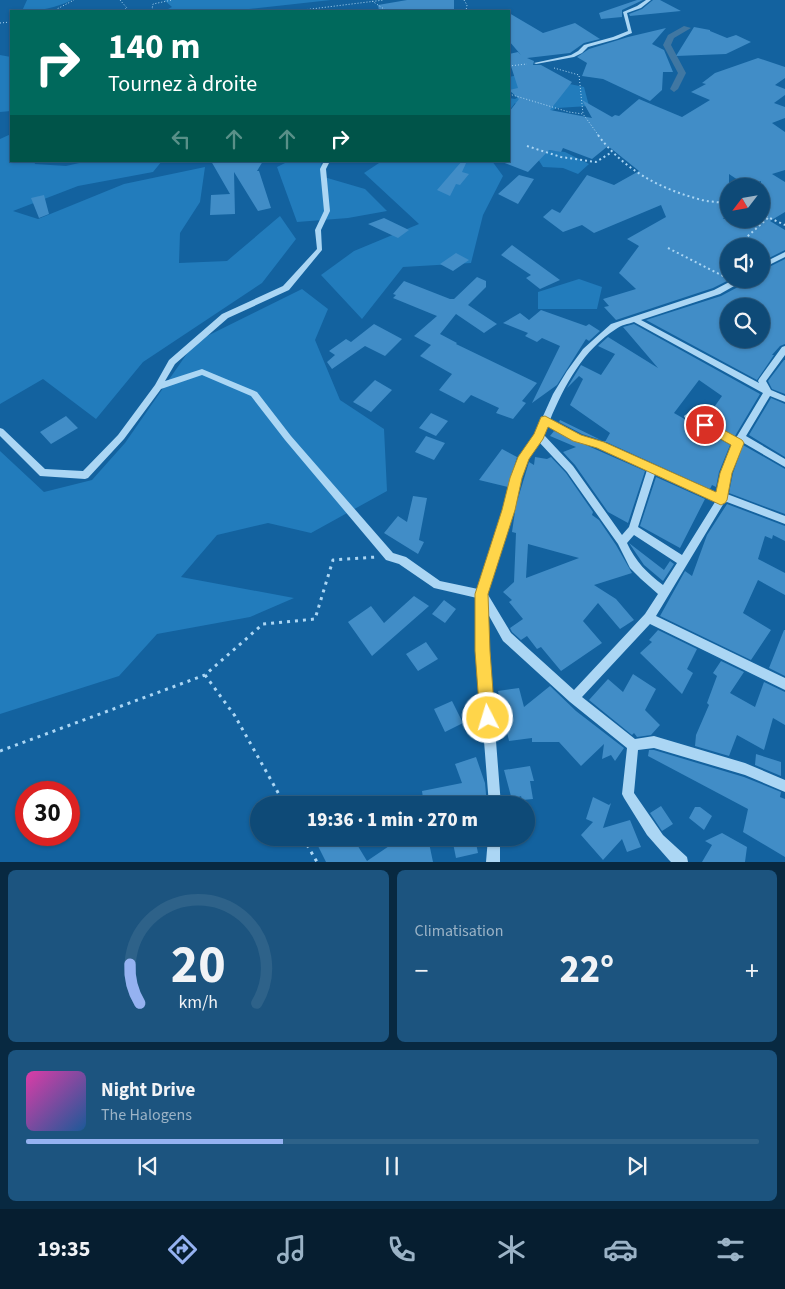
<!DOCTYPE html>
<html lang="fr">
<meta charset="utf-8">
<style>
body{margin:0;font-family:"Source Sans 3",sans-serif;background:#1c547f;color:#f1f3f6;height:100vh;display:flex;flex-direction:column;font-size:19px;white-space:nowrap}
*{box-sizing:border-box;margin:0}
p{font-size:16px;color:#9bb3c6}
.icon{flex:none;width:28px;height:28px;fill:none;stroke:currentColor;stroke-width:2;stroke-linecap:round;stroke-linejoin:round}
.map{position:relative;height:862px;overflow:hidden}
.panel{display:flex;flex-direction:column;gap:8px;padding:8px;background:#082941;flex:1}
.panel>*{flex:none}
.guide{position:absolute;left:10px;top:10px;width:500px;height:152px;border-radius:0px;box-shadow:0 1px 4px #0004,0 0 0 1px #2e6289;background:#00695c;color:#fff;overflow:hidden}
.needle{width:32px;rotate:239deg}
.tools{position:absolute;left:720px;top:178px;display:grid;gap:10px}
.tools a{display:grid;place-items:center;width:50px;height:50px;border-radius:50%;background:#0e4a77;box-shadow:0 1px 4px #0004,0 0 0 1px #2e6289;font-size:25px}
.speed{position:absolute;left:15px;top:781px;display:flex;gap:10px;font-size:25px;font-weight:700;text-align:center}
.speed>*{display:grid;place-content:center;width:65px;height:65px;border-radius:50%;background:#0e4a77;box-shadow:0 1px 4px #0004,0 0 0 1px #2e6289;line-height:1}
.speed .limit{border:8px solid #d22;background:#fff;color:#111}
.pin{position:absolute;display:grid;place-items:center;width:42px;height:42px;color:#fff;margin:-21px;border:2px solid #fff;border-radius:50%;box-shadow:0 1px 5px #0007}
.me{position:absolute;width:55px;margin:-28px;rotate:355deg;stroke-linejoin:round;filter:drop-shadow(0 0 4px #0008)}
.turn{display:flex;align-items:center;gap:18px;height:105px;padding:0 15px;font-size:22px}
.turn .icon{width:65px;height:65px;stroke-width:2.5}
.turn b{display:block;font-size:35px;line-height:42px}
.lanes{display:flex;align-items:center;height:48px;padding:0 15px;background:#0003;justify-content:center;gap:25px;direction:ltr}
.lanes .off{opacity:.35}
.big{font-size:38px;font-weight:800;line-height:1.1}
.panel .widget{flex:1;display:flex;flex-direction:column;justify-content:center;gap:8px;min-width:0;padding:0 18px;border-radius:8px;background:#1c547f}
.panel .dial{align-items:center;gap:0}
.dial svg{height:130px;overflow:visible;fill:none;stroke:#2e6289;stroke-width:7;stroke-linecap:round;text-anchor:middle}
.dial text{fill:#f1f3f6;stroke:none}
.song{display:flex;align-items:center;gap:15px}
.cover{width:60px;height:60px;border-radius:8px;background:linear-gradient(135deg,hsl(320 70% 55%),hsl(210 70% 35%))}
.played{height:5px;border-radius:2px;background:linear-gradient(90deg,#95b2f1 35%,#2e6289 35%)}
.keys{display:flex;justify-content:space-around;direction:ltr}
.heat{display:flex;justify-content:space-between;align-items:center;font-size:28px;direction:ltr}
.panel .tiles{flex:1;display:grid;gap:8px;grid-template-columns:1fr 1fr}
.widget:last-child{grid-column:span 2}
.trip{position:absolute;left:250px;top:796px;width:285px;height:50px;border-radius:25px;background:#0e4a77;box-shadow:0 1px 4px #0004,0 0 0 1px #2e6289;font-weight:800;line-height:50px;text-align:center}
.menu{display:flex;height:80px;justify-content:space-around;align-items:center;background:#061e30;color:#9bb3c6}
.menu .icon{width:35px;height:35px}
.menu .selected{color:#95b2f1}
.menu b{font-size:22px;color:#f1f3f6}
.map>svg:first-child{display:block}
</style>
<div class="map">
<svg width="785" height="862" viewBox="0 0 785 862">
<rect width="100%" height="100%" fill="#13629f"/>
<path fill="#227cbc" d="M27,0H72C56,8 39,11 22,11Z
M164,0H331L240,10L193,9L192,11H164L172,7Z
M0,55L11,57V111L0,112Z
M522,74L584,87L589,106L557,108L549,112L525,111L515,103L509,111V98L515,99L522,95L509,90V77Z
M11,134V161H34L35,164L66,166L88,161H162L153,172L78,186L13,211L38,219L124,184L205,167L200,202L180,233L179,263L227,261L280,216L296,239L262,283L143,362L96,419L43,379L0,404V139Z
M531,148L565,152L589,164L578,174L563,168L543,167Z
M289,161H321L324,177L365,189L387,211L348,218L297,222L277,167Z
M382,161H492L503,176L483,215L471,263L403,267L362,319L321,275L354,251L419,224L364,173Z
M579,279L602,287L597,309H538V292Z
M302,289L328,309L315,340L340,400L384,429L387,491L311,533L268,523L217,535L181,577L294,598L250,617L157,634L119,676L0,714V451L44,492L92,480L125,443L195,342Z"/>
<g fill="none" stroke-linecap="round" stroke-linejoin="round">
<path fill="#4077a2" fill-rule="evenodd" d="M684,26L691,28L674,38L671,45L686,73L678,89L674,92L670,89L678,73L663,45L668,35Z"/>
</g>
<path fill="#418dc7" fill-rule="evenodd" d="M407,0H454V11H379L378,5Z
M637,0H643L622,10V17L601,19L599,13Z
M653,0H660L681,11L630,16L629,14L642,9Z
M509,13L543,33L575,23L600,39L584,43L570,53L527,58L534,61L533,65H541L572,82L550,110L592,118L582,100L612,117L615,115L619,116L639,99L682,117L710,100L691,92L706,84L702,83L715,73L758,58L785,67V78L775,85L785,89V95L774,103L785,107V118L772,123L785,132V170L772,174L785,182V212L770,221L785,230V250L761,262V246H729V280L713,288L616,320L604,307L609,306L603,299L636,289L619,273L639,246L627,239L666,217L661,205L594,233L582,225L563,232L543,217L552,209L560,213L587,175L614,185L639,171L608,146L592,159L563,148L561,152L549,150L528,172L502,162L509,161V112L519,99L509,90L518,88L509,60V54L518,52L521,55L509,41ZM729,174L747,186L761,181V219H723L729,211Z
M694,27L710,30V31L727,38L736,35L751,42L726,54L676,56Z
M666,28L652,44L664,50L673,72H663L662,90L650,101L603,79L582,76L587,63L577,57L589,49L628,37Z
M211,161H263L257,171H259L271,208L258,211L234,172L235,214L210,215L211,195L230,194Z
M462,161H467L462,172L469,174L460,185L456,184L450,196L437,190Z
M519,175L534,179L518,204L498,194Z
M44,195L49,214L39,218L31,198Z
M384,218L409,230L398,238L368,224Z
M512,245L560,280L540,289L526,278L531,275L501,255Z
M456,253L469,260L453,271L440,264Z
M785,259V344L780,346L772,355H774L757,380L646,320L721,296L753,279H761V271ZM747,302L754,306H761V339H729V306H738Z
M477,277L486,281V287L468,305L497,324L484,333L456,314L440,334L457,343L456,344L537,383L522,401L526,403L513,419L496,413L499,408L471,395L464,403L439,390L452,374L420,356L431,345L414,336L437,316L393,298L396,295L393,294L404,281L450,299H454Z
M541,310L586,326L589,324L600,331L589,341L586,339L557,385L532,403L560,346L542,338L537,342L525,336L528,333L503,323L520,313L529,320Z
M374,324L402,339L385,356L365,346L332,369L327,362L335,355L329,351L346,339L351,342Z
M634,324L760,394L735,436L705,420L722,396L699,380L674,413L730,445L719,472L716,487L712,485L710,489L604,441L582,434L559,422L560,420L605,442L610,433L570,405L583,379L579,376L567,388L581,365L601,375L615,354L598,346L608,337L658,368L623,327Z
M784,360H785V394L772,389L768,381Z
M375,380L392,390L371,412L353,402Z
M771,398L785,404V457L749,435Z
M431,413L448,421L436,436L419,428Z
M66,416L78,428L51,444L40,432Z
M554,431L645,471L628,523L608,512L575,465L563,452L576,447L550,436Z
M426,436L445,443L434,460L415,452Z
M743,445L785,469V514L729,493L733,473Z
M502,449L517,457L508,487L479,480Z
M535,457L547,459L551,457L566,473L593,512L592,515L599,520L616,545L632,573L594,585L616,599L634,620L620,629L598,603L583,621L602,643L561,671L541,647L537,649L527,636L521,640L512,632L510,628L523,619L509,602L512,600L503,592L514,582L516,533L512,532L516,505L529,462L534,465ZM528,544L579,558L526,578Z
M656,477L705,499L680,548L640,526Z
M413,496L427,498L419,540L424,542L418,554L384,533L398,516L407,522Z
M727,504L785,526V541L773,535L772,539L765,536L758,559L785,573V595L758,580L743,613L771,630L751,660L660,616L685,571L692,576L707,535Z
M629,543L664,570L670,561L674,564L663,581L644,565Z
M414,596L429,606L372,656L348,622L371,606L384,623Z
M444,600L456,609L445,623L432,614Z
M658,630L697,649L687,669L693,673L682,694L640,653L652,642L649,640Z
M784,630H785V676L769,668Z
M426,642L438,659L418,671L406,654Z
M721,661L744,672L730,693L755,707L764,682L785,692V725L773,718L764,750L737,735L729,756L695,746L696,735L709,705L707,703L717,676L713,673Z
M633,674L656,689L645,710L660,725L651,735L637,737L634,733L632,735L589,700L608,679L623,692Z
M550,686L576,711L624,748L615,761L611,755L602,759L604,744L581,766L559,742H532V738L509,741L498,691L519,688L524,707Z
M452,701L463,723L445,732L434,709Z
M649,750H654L744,777L781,792L780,797L785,799V857L743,832L748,809L648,756Z
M756,754L781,762V776L755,765Z
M476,757L485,783L487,805H424L422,791L462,783L455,764Z
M530,766L534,781H530L533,799L522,800L521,796L512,800L504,770Z
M593,797L609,805L611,803L603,828L630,820L641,847L627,852L622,839L603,860L581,835L593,822L586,819Z
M661,806L673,824L662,831L650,813Z
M695,807H700L712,816L704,830L689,818Z
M722,833L747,847L745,862H702L712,845L705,841Z
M314,838H353L367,861L401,838H428L433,862H326Z
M452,838H475L478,853L456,858Z"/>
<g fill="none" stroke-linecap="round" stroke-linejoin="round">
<path stroke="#abd6f4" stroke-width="1" stroke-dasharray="1 2" stroke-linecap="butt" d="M120,0L127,8L122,11
M464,0L467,5L466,11
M372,1L387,11
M58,11L57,9L74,0
M84,11H95
M156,11L152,9L153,4L172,0
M295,11L384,0
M0,23L11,22
M509,66L527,64
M554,68L579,75L583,114
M509,94L569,112L583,114L599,136"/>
<path stroke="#abd6f4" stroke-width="2" stroke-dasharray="2 3" stroke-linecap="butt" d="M598,135C624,170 660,189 702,200C711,202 720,202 729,204
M527,146L561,157L596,162L612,152
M761,214L785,225
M747,246L739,244L769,217
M668,248L725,277"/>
<path stroke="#abd6f4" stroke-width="3" stroke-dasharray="3 5" stroke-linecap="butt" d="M205,675L235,716L285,805
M0,751L205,675L263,624L315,619L333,560L376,557
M303,838L317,862"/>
<path fill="#abd6f4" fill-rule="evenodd" d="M646,0H651L641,8L627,13L632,33L617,39L588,47L582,53L574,57L536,64L534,63L571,55L578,51L584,45L613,37L628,31L623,12L637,6Z
M324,161H330L326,169L330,211L321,230L322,250L289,290L228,318L175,364L165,381L202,369L257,392L291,436L393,553L406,557L440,581L478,589L519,457L535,434L553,394L567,371L583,349L611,324L714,290L735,279H743V281L720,294L641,320L759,383L758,381L759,379L782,347L785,346V355L766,381L771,390L785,396V402L770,396L746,436L785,459V467L742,442L731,473L727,494L785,516V524L727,502L724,503L656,616L785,678V690L650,624L582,697L635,739L654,736L745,763L785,780V792L745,775L654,748L638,750L634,793L663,835L687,857L688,862H671L669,860L647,835L624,798L622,794L627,748L570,702L503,641L488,614L489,651L501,805H489L477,651V598L434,588L399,564L386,560L285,440L251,396L202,375L161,389L124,439L88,478L85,479L40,476L0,436V428L3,429L45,469L83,471L118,435L155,385L169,360L222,314L283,286L317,249L315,230L324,211L320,169ZM634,322L763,393L736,438L691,414L688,413L684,416L685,418L732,444L721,473L717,494L603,443L581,436L550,420C564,386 584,349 616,329C621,325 628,324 634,322ZM548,426L575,440L597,447L647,470L629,527L622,535L573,466L544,435ZM539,442L567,472L618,544L630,568L641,579L658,594L645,614L574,690L511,633L487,593L528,458ZM655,474L715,502L682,555L638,527ZM634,535L677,563L663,585C648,574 635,561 627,543Z
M785,252V257L761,269V264Z
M488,838H500V862H486Z"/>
</g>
<path fill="#ffd54a" stroke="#a68a30" d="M545,416L581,435L604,442L716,492L720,473L731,445L701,428L699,425L701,422H709L742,440L744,443L732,473L727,500L725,503L721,505L597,448L573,441L548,427L543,439L529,459L522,478L515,510L488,594L490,651L495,718L493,724L488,726L482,724L480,718L475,651V594L502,510L510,478L518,457L534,434L541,417Z"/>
</svg>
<div class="tools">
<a><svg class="needle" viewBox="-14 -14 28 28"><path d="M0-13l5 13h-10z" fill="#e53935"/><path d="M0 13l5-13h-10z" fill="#9bb3c6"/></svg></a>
<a><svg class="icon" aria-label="sound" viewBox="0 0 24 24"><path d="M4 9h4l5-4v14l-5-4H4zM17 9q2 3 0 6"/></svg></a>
<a><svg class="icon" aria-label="search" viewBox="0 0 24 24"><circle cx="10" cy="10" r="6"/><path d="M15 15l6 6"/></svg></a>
</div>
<div class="speed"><div class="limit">30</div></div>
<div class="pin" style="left:705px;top:425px;background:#d93025"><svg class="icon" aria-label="arrive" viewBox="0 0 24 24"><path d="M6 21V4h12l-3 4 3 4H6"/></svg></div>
<svg class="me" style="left:488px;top:718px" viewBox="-20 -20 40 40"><circle r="17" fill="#ffd54a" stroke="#fff" stroke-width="3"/><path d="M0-11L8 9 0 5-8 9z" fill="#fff"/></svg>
<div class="trip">19:36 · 1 min · 270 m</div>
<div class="guide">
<div class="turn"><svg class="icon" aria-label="right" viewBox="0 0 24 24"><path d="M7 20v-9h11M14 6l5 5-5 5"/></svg><div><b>140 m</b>Tournez à droite</div></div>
<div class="lanes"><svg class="icon off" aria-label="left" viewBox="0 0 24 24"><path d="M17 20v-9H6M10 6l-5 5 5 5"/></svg><svg class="icon off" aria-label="ahead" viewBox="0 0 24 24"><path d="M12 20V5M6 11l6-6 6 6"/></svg><svg class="icon off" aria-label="ahead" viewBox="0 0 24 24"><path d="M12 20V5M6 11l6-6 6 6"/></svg><svg class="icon" aria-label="right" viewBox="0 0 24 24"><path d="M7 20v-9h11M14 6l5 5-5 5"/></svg></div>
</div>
</div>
<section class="panel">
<div class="tiles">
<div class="widget dial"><svg viewBox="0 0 100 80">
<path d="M14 69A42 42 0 1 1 86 69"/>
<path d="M14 69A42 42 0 0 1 8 45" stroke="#95b2f1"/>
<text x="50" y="56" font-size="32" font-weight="700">20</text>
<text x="50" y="72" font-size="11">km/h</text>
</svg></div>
<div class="widget"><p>Climatisation</p>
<div class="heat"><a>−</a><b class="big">22°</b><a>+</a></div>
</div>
<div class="widget">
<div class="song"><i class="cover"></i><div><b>Night Drive</b><p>The Halogens</p></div></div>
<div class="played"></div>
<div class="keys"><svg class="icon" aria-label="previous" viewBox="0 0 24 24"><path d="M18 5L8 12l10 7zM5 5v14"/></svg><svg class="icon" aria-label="pause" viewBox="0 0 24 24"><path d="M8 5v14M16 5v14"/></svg><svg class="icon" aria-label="next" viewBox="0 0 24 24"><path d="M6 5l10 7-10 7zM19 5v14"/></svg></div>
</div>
</div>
</section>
<nav class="menu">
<b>19:35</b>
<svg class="icon selected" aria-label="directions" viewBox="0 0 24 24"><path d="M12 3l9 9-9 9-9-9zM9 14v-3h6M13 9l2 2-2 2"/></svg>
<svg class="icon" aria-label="music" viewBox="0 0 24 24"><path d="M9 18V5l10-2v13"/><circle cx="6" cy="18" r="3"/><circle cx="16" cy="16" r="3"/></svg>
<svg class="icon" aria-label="phone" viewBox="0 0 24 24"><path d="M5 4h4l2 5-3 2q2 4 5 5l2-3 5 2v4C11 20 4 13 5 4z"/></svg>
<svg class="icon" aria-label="climate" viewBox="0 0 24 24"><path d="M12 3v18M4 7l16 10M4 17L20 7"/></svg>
<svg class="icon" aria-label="car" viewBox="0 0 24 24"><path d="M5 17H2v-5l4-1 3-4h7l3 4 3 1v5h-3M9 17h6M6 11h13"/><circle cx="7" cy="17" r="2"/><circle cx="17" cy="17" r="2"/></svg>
<svg class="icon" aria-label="filters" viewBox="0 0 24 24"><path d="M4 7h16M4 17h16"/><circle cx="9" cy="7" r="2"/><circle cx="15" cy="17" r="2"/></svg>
</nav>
